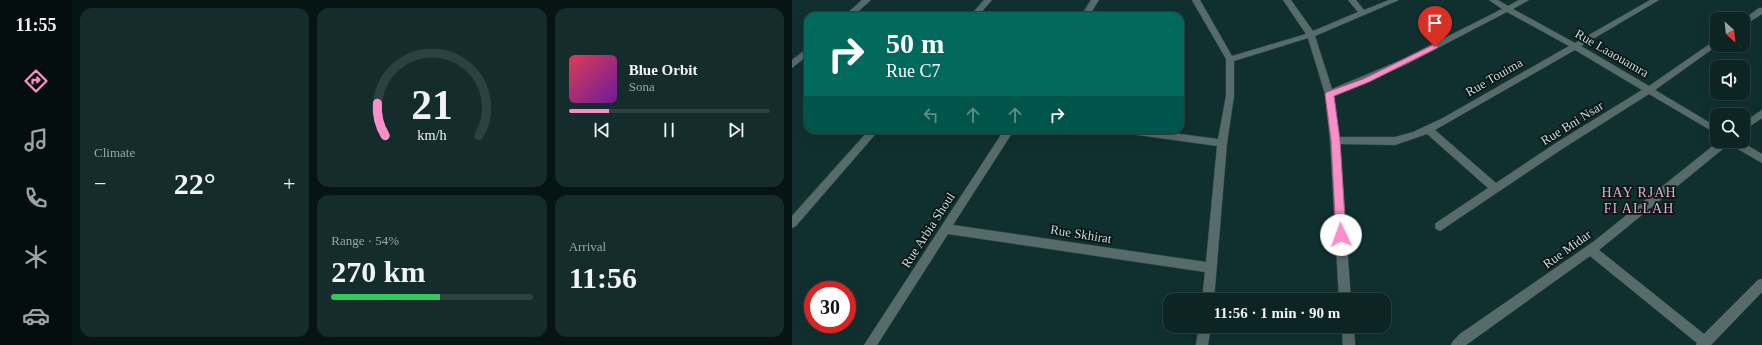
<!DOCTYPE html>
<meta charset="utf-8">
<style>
body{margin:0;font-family:"Times New Roman",serif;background:#152c2c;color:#f1f3f6;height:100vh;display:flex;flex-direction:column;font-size:15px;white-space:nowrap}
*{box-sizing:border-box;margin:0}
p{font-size:13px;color:#9aa4a6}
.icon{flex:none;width:22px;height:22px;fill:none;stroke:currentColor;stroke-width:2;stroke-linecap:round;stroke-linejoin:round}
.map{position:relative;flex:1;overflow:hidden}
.panel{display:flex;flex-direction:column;gap:8px;padding:8px;background:#071414;width:720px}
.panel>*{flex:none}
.banner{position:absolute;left:12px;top:12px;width:380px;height:122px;border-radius:12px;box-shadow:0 4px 16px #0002,0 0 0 1px #2c4141;background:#00695c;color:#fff;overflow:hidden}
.needle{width:26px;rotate:153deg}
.buttons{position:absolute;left:918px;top:12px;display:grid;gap:8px}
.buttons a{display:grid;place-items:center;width:40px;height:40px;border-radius:8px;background:#0c2424;box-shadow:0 4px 16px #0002,0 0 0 1px #2c4141;font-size:20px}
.speed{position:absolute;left:12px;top:281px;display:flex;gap:8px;font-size:20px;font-weight:700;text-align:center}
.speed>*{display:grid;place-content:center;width:52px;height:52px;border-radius:50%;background:#0c2424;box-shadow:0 4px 16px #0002,0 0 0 1px #2c4141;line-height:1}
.speed .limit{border:6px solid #d22;background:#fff;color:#111}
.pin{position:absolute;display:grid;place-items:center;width:34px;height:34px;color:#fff;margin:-41px -17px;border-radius:50% 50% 50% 0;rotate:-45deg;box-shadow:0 0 4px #0007}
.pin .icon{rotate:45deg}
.me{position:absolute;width:44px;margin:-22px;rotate:357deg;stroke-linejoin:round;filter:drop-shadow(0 0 3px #0008)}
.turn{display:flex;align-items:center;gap:14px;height:84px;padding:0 16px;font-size:18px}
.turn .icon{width:52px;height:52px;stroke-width:2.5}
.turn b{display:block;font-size:28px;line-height:34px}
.lanes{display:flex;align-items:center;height:38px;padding:0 16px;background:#0003;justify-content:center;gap:20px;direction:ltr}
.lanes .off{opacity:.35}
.big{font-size:30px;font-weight:800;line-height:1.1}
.panel .widget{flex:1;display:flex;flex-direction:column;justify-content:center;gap:6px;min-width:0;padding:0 14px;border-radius:12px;background:#152c2c}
.panel .dial{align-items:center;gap:0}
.dial svg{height:104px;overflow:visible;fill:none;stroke:#2c4141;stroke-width:7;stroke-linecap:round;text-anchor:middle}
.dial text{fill:#f1f3f6;stroke:none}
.song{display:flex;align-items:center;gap:12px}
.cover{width:48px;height:48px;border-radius:6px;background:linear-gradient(135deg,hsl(350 70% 55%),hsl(280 70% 35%))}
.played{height:4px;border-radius:2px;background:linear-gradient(90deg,#f98fc8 20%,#2c4141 20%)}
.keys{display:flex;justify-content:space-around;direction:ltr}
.heat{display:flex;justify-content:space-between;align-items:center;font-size:22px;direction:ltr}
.charge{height:6px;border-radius:3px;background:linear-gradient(90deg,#34c759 54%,#2c4141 0)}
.panel .tiles{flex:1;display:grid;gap:8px;grid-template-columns:repeat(3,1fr)}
.widget:first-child{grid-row:span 2}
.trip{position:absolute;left:371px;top:293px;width:228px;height:40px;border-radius:12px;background:#0c2424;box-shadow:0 4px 16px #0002,0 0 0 1px #2c4141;font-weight:800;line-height:40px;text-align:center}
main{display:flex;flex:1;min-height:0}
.tab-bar{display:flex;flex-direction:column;width:72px;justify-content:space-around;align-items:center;background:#050e0e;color:#9aa4a6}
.tab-bar .icon{width:28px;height:28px}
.tab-bar .selected{color:#f98fc8}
.tab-bar b{font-size:18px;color:#f1f3f6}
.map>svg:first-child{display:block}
</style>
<main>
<nav class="tab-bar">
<b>11:55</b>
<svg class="icon selected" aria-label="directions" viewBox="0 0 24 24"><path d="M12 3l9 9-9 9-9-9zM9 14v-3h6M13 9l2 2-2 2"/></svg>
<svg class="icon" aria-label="music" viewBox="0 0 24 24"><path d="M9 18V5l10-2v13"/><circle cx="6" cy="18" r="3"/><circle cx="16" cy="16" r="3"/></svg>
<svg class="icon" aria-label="phone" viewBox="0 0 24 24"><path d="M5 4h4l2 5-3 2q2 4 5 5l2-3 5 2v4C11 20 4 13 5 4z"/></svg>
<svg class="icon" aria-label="climate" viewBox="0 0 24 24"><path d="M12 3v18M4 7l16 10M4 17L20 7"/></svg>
<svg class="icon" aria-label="car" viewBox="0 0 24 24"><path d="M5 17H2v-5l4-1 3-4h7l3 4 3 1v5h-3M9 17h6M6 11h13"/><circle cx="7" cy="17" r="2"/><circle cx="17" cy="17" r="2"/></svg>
</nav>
<section class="panel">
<div class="tiles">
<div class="widget"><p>Climate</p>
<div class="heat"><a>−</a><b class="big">22°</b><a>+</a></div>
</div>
<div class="widget dial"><svg viewBox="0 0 100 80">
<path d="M14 69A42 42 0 1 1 86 69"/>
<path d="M14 69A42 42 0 0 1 8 44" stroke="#f98fc8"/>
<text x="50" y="56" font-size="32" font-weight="700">21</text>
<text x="50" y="72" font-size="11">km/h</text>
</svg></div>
<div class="widget">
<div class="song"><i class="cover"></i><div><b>Blue Orbit</b><p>Sona</p></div></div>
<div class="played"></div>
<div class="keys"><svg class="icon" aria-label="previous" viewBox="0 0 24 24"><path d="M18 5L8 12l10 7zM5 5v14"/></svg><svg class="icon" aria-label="pause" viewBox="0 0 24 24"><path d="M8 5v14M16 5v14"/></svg><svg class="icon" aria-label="next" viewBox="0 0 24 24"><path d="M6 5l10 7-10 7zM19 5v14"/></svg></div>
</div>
<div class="widget"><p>Range · 54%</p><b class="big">270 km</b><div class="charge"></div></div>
<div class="widget"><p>Arrival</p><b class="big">11:56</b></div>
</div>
</section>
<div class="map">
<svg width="970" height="345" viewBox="0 0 970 345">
<rect width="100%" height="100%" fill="#103030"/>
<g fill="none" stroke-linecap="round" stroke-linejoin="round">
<g stroke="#2e4c4c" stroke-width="1">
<path id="minor" d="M70,0H79L61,16H52Z
M192,0H200L186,16H178Z
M299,0H307L297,16H289Z
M400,0H408L440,56L514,34L491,0H499L521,31L566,12L556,0H564L572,10L597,0H607L523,36L540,89L609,60L710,9L697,0H706L716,6L727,0H737L721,9L783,43L858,0H867L789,46L857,86L925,39L926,45L863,90L925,127V134L857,94L770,149L648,231L644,229L643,226L644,223L696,188L635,134L603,145L548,144L559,300H547L538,140L533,94L516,38L442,61V96L435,143L422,300H410L413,272L156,234L85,345H72L212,130H222L161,225L414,262L425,146L331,133L326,130H358L426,139L434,96V59ZM715,12L777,46L651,118L621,132L603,137H547L542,96L615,64ZM783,50L850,90L764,143L704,183L643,130Z
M967,8H970V14L951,26V20Z
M16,48V55L0,68V60Z
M970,110V118L951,131V123Z
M77,130H87L4,226L0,228V216Z
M927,141H948L970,154V163L937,144L807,250L912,334L966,280L970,279V292L919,345H904L905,343L798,256L674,345H659L661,341L668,334L801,242Z
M407,326H419L416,345H404Z
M550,326H562L563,345H551Z"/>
</g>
<use href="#minor" fill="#566b6a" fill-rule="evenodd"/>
</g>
<path fill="#f98fc8" stroke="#a25d82" d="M643,44L646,47L645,48L577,82L542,96L548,140L554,235L553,238L549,239L546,238L544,235L539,140L533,94L535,92L571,79Z"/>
<g text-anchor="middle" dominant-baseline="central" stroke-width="3.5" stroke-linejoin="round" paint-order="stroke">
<g font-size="13" fill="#cbdcdc" stroke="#081515">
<text transform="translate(820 53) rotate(30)">Rue Laaouamra</text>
<text transform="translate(702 77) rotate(-30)">Rue Touima</text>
<text transform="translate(780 123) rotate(-32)">Rue Bni Nsar</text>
<text transform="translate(136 230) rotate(-57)">Rue Arbia Shoul</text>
<text transform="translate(289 234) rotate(9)">Rue Skhirat</text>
<text transform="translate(775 249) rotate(-36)">Rue Midar</text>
</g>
<g font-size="14" letter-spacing="1" fill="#f0a6cc" stroke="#081515">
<text x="847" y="192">HAY RJAH<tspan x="847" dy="16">FI ALLAH</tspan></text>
</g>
</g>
</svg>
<div class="buttons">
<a><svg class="needle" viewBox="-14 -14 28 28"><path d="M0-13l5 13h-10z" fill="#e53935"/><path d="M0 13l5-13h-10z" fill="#9aa4a6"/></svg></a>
<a><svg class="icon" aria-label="sound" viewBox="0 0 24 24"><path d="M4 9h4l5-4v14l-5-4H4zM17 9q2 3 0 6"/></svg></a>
<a><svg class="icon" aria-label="search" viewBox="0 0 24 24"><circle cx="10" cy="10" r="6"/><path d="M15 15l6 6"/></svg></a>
</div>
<div class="speed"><div class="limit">30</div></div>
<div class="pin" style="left:643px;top:47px;background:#d93025"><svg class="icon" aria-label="arrive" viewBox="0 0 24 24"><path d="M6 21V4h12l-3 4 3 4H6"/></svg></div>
<svg class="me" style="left:549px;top:235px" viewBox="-20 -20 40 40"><circle r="19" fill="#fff"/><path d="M0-13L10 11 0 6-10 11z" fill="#f98fc8"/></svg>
<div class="trip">11:56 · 1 min · 90 m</div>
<div class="banner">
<div class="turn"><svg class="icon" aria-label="right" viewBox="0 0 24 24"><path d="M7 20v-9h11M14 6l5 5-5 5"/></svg><div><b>50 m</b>Rue C7</div></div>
<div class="lanes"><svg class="icon off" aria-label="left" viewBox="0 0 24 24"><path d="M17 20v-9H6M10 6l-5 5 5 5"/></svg><svg class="icon off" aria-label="ahead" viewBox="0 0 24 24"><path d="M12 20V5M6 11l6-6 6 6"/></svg><svg class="icon off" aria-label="ahead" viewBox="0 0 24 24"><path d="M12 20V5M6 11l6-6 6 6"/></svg><svg class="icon" aria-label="right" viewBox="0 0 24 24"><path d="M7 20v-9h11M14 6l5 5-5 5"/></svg></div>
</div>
</div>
</main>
